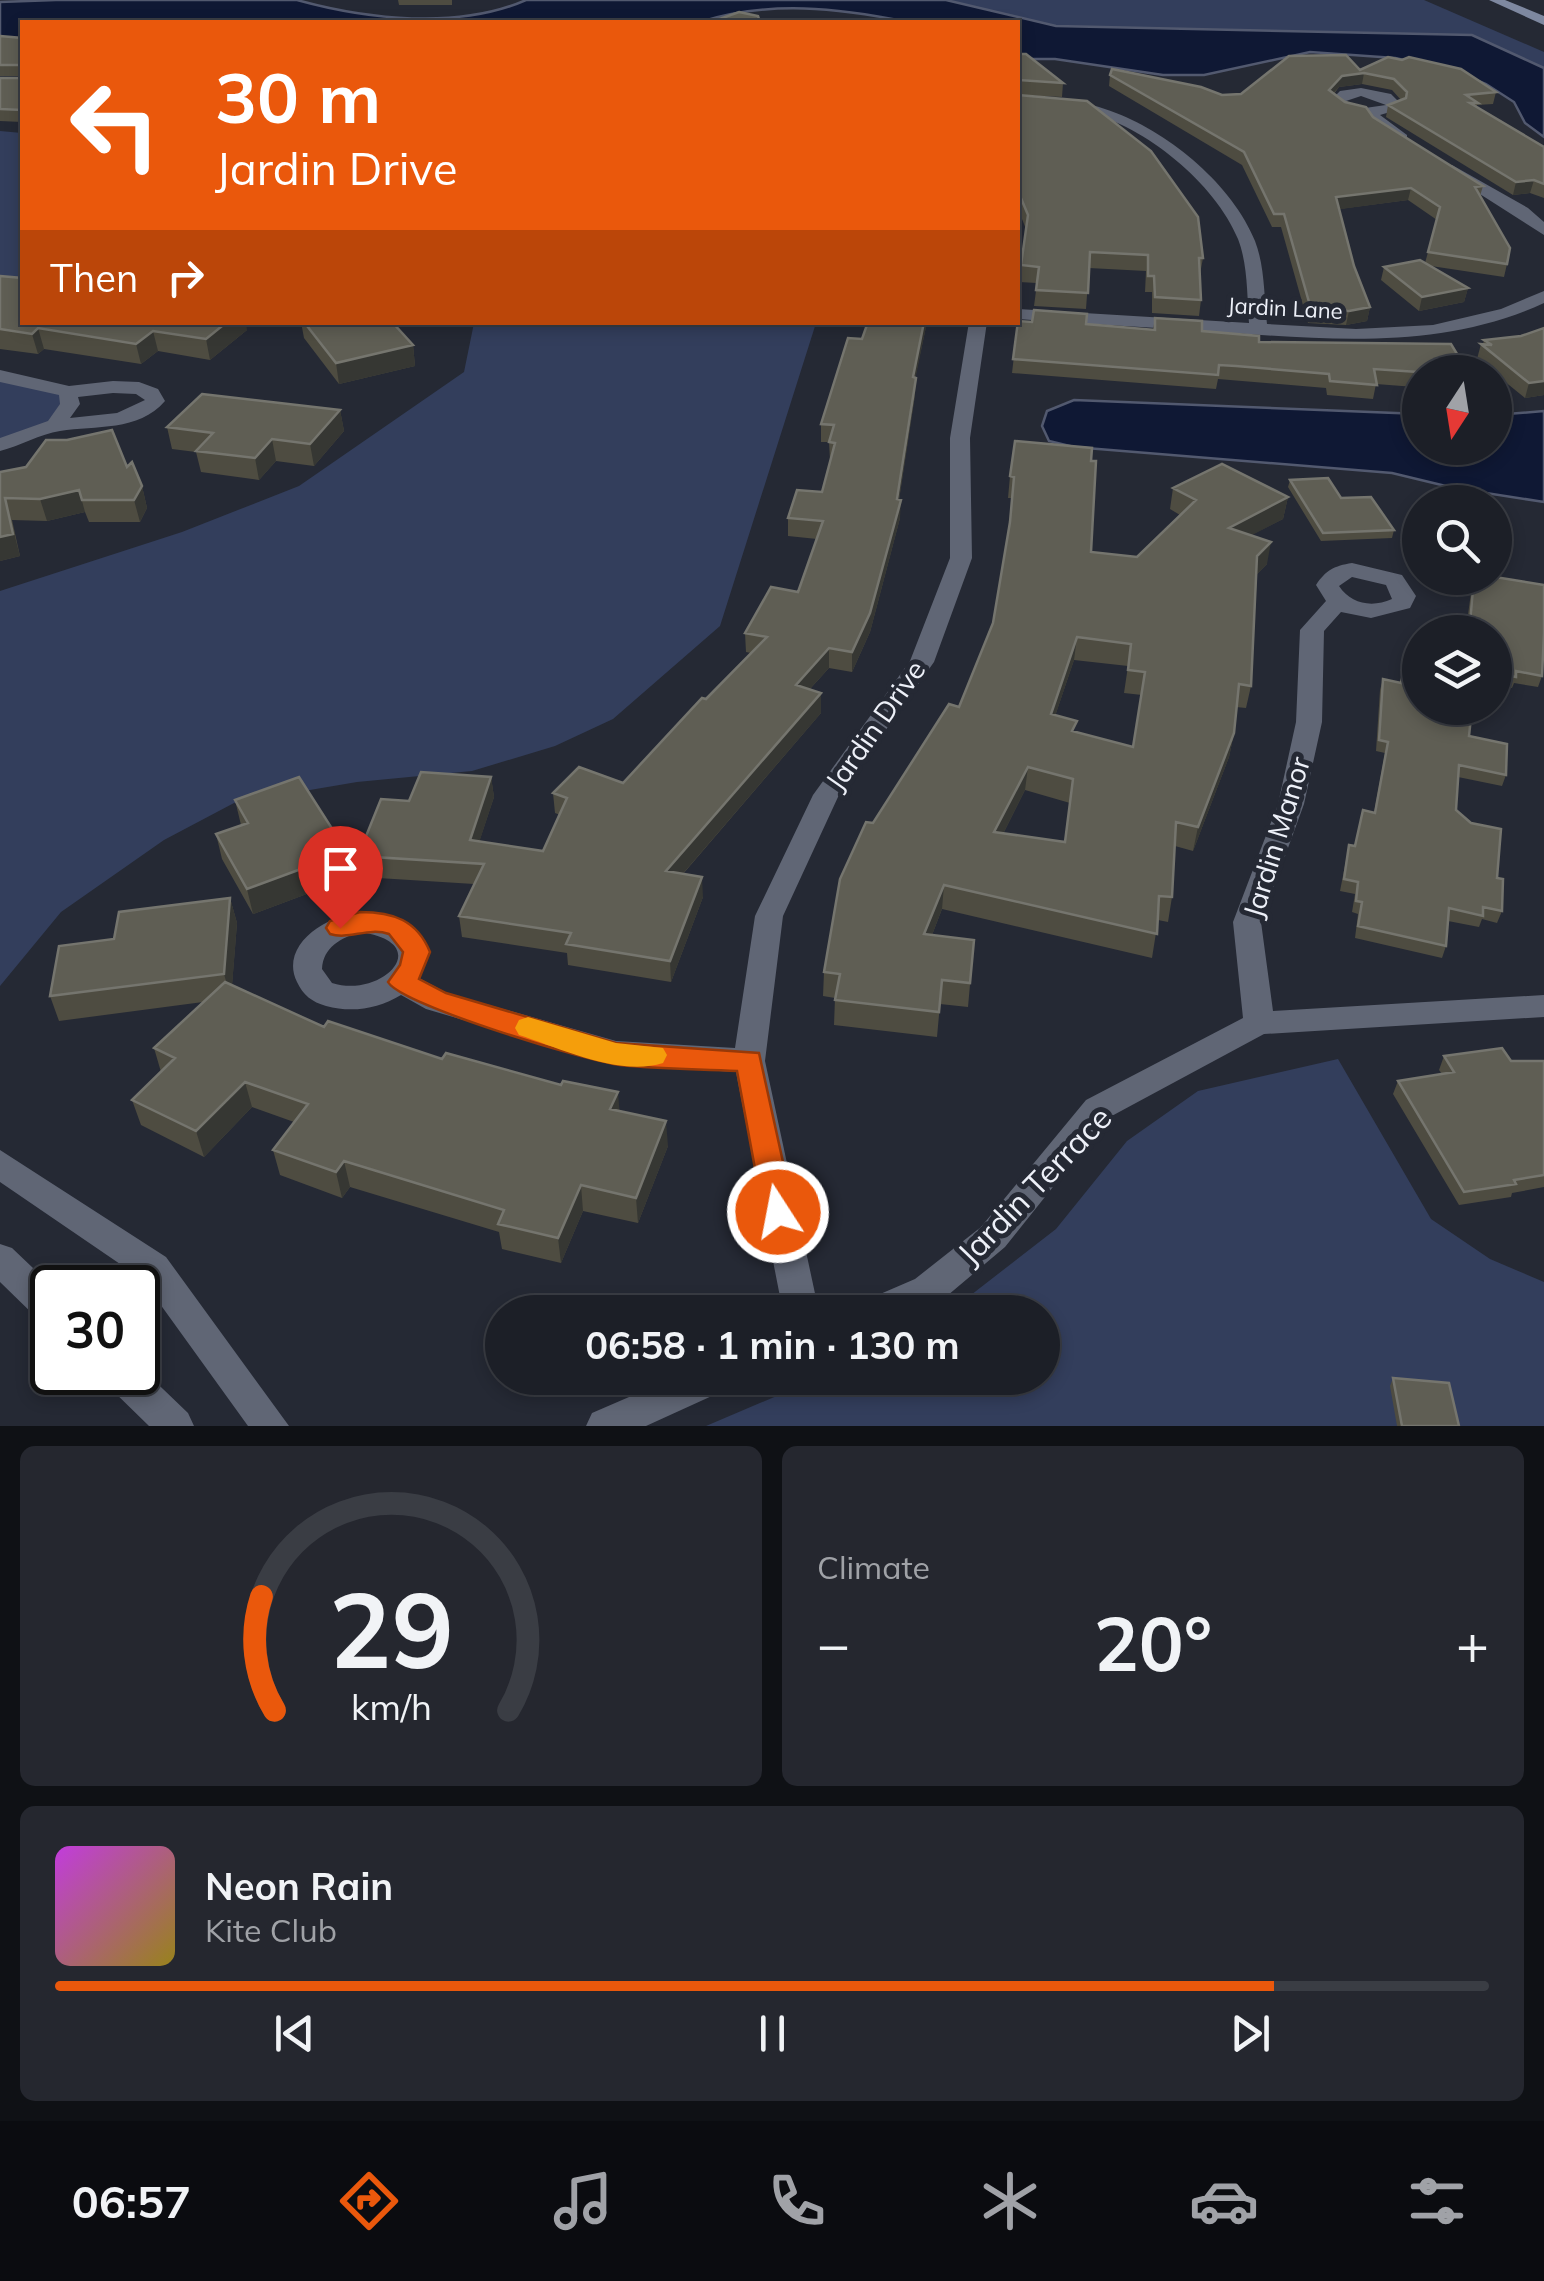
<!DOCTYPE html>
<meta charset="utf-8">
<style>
body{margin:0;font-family:Mulish,sans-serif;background:#25272f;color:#f1f3f6;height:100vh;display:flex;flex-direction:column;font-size:38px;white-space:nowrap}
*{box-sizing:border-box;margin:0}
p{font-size:32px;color:#a0a2a7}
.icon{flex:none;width:55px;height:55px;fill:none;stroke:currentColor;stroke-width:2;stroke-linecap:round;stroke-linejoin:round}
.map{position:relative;height:1426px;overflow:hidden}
.drawer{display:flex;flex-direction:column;gap:20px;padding:20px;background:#0f1115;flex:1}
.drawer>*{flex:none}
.banner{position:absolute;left:20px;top:20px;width:1000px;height:305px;border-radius:0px;box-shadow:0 5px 15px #0003,0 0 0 2px #3a3d44;background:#ea580c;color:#fff;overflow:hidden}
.needle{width:65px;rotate:192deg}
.fabs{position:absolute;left:1402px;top:355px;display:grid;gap:20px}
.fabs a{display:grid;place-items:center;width:110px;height:110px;border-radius:50%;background:#1c1f27;box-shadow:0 5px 15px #0003,0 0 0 2px #3a3d44;font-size:50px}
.speed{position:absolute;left:30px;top:1265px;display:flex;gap:20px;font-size:50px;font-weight:700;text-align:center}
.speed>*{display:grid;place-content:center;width:130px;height:130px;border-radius:50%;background:#1c1f27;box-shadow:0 5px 15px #0003,0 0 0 2px #3a3d44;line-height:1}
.speed .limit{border:5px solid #111;border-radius:15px;background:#fff;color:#111}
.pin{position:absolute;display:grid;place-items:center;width:85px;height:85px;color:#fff;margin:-102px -42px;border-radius:50% 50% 50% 0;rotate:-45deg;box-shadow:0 0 10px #0007}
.pin .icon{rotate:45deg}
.me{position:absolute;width:110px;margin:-55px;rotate:349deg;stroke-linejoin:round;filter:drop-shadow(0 0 8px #0008)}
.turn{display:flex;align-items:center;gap:35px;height:210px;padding:0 30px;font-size:45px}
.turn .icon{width:130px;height:130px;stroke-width:2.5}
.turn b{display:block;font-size:70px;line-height:85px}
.then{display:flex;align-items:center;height:95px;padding:0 30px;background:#0003;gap:20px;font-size:38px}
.big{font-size:75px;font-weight:700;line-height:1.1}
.drawer .widget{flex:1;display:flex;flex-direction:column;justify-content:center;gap:15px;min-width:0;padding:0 35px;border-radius:15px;background:#25272f}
.drawer .dial{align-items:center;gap:0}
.dial svg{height:260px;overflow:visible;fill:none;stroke:#3a3d44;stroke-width:7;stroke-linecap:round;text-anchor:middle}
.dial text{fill:#f1f3f6;stroke:none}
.song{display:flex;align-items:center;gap:30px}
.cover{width:120px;height:120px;border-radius:15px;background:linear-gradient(135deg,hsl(290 70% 55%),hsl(50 70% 35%))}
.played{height:10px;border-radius:5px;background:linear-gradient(90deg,#ea580c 85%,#3a3d44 85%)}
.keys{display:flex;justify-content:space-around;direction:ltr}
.heat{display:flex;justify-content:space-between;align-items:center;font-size:55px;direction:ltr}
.drawer .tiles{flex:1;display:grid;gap:20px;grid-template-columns:1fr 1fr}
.widget:last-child{grid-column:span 2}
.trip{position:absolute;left:485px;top:1295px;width:575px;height:100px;border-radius:50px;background:#1c1f27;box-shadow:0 5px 15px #0003,0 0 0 2px #3a3d44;font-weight:700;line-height:100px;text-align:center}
.dock{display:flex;height:160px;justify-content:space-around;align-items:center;background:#0b0c10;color:#a0a2a7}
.dock .icon{width:70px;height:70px}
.dock .on{color:#ea580c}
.dock b{font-size:45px;color:#f1f3f6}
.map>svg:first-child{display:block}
</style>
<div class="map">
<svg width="1544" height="1426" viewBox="0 0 1544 1426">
<rect width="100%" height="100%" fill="#252934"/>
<path fill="#333e5c" d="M946,0H1424L1544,52V68L1472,35L1056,26Z
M0,131L22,133V281L0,278Z
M474,323H816L720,626L613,719L555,746L472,771L357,782L234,803L164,840L61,912L0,986V591L182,532L299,486L464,372Z
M0,376L68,392L55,425L0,445Z
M1338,1059L1431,1219L1490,1259L1544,1282V1426H706L819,1378H1042V1312H949L1056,1229L1127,1141L1198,1091Z"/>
<path fill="#0f1834" stroke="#52596f" stroke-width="2.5" d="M56,0H297C366,19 458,30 526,0H946L1056,26L1472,35L1544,68V137L1525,123L1514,102L1486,84L1455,71L1395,58L1310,52L1204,75H1163L1055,59H1018V22C983,22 942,28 908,22C838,8 770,0 700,22H22V40L0,39V2Z
M1074,400L1420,414V448H1495V415L1544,411V502L1454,488L1392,473L1074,447L1049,441L1042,426L1047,411Z"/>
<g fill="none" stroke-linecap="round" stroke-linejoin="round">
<path fill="#606675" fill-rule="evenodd" d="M1361,88L1391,94L1400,103V109L1380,115L1407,135V141C1392,143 1373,129 1366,116L1345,111L1330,101L1340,91ZM1361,96L1386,105L1365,108L1346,101Z
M1018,98C1051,99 1085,100 1116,113C1171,134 1233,186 1255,241C1265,267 1264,297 1267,324L1356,329L1433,325L1501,309L1544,291V303C1439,351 1328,339 1215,332C1149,327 1083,324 1018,319V309L1249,323C1247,296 1248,265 1238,239C1215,183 1146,127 1087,112C1064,107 1041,107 1018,106Z
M1452,165L1528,208L1544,222V235L1447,173L1444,170Z
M969,322H987L970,438L972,558L934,662L838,797L783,916L765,1061L819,1312H783L736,1072L616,1065L426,1009L401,995C378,1009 352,1013 326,1006C312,1002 303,995 297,982C269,926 398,874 429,951L419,978L447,993L616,1041L735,1048L755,916L813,795L910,661L950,558V438ZM360,932C437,943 382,999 332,983L322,969C323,947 341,938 360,932Z
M0,370L69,386L113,381L139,382L158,389L165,401C138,432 96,425 60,431C40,434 20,446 0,451V438L48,421L60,404L59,395L0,382ZM113,393L136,394L145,400L117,413L70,418L80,404L78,397Z
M1352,563L1402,575L1416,596L1410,608L1371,618L1341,612L1324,631L1322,722L1304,804L1261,922L1273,1011L1544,995V1017L1264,1034L1108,1118L1005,1247L941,1301L914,1312H859L864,1301L915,1279L981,1227L1086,1100L1243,1018L1233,922L1278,804L1296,722L1300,630L1326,601L1316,585C1326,570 1334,566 1352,563ZM1352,577L1386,585L1392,599C1372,608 1351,604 1339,586Z
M0,1150L166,1257L289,1426H248L142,1279L0,1182Z
M0,1244L12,1248L54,1288L52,1325L39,1320L0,1282Z
M138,1365L188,1413L194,1426H149L106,1384L101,1372H138Z
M673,1378H731L725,1390L646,1426H586L592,1413Z"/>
<path fill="#7e88a0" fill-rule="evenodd" d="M1489,0H1505L1544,16V25Z"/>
</g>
<path fill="#4e4c41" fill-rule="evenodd" d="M398,0H452V5H399Z
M0,36L22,38V122L0,121V78H22V76H0Z
M1018,54L1063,83L1062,97L1018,95L1203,258L1200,274L1201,300L1199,316L1152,313V292H1145L1146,271L1089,268L1086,309L1034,306L1037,283L1019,282L1026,229L1018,209Z
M1360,70L1496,92L1493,104L1477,105V107L1544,147V198L1530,193L1513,195L1386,117L1388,105L1401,100L1392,90L1362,84L1339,87L1334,94L1345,102L1373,117L1483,186L1480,196L1507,264L1504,277L1431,266L1468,288L1464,302L1419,311L1381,280L1384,267L1425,263L1437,220L1408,200L1339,209L1354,266L1370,307L1367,321L1346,325L1308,323L1281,227H1272L1242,165L1109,86L1110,75L1222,95L1241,94Z
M0,276L247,330L210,360L158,351L141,364L44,349L38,354L0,349Z
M1155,318L1202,331L1420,372V396L1415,387L1376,384L1373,399L1327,395L1326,388L1218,379L1216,389L1012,373L1018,321L1153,330Z
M301,322H392L413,345L415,366L339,384L304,338Z
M868,322H927L915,378V395L899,500L900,518L870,632L852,672L829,668L810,689L821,713L683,874L703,897L671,982L568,965L567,953L462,937L459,916L474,884L362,877L358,856L409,801L491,777L494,797L479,842L543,851L560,815L555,813L553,793L623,783L751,653L746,652L745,633L798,592L817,539L788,536V518L822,492L830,460L829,442H821V424L862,339Z
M1521,336L1544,395L1525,398L1477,359L1481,344H1483L1484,340Z
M340,410L344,431L314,466L276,461L259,480L201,472L196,452L172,449L167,427Z
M1091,461V552L1137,557L1180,515L1170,509L1173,488L1288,497L1283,519L1251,535L1267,564L1257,574L1251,686L1246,708L1236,707L1234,733L1229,757L1193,851L1175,846L1172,897L1168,922L1158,920L1152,958L942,909L932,935L974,940L968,1007L940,1004L937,1037L834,1025L835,998L823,996L824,972L873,823L959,707L993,623L1010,522L1012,498H1008L1010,476ZM1074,660L1128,666L1124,693L1142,695L1133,747L1075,732L1055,716ZM1025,790L1070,803L1065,842L1003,834Z
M127,467L142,486L147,508L140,522H89L85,512L47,521L12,520L20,556L0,561V472Z
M1290,480L1394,530L1392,538L1321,541L1288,487Z
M1420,528V556L1401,549L1403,542Z
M1495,577L1542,676L1538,687L1514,683L1512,688L1495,685V632L1467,622L1473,578Z
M1410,664L1469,736L1506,775L1502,786L1458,777L1456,810L1497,878L1502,911L1497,923L1482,919L1479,927L1448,921L1446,946L1442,958L1355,938L1358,914L1352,912L1355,894L1340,891L1349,845L1355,846L1363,810L1374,813L1385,753L1376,751L1380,690L1383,679L1400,682L1403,674L1407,675Z
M235,800L352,877L253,914L222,859L216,834L241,825Z
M230,898L237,923L232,985L324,1027L619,1111L668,1146L638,1223L583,1211L561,1263L502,1249L499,1232L350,1187L342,1198L280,1175L273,1150L294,1122L252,1107L204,1157L141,1125L132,1100L161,1072L154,1048L203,1002L59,1021L50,996L114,939Z
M1444,1056L1511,1061H1544V1187L1512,1193L1511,1197L1459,1205L1393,1094L1398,1081L1442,1074L1439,1070Z
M1393,1378L1459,1426H1397L1390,1386Z"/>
<path fill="#363733" d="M1364,73L1362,84L1339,87L1326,101L1329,90L1342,76Z
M1534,180L1530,193L1513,195L1516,182Z
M1411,188L1408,200L1334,210L1336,197Z
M1468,288L1464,302L1419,311L1422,297Z
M1370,307L1367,321L1346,325L1349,311Z
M227,322H246L247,330L210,360L206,339Z
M924,322H927L912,395L913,377Z
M38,328L44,349L38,354L32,334Z
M153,331L158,351L141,364L136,344Z
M413,345L415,366L339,384L336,363Z
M916,378L915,395L896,518L901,500L900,518L870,632L852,672V652L897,499Z
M1544,381V395L1525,398L1529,383Z
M340,410L344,431L314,466L310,444Z
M272,439L276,461L259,480L255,458Z
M142,486L147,508L140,522L134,500Z
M79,490L85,512L47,521L40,499Z
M1288,497L1283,519L1225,549L1229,528Z
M5,498L20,556L0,561V537Z
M1510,535L1508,543L1495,554V548Z
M1271,542L1267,564L1253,578L1257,556Z
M1077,637L1074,660L1048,737L1051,714Z
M829,648V668L796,704V685Z
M821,693V713L667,892L666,871Z
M1234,733L1229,757L1193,851L1198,827Z
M1028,767L1025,790L992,856L994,832Z
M491,777L494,797L473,861L470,840Z
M347,852L352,877L253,914L247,889Z
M702,877L703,897L671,982L670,961Z
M944,885L942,909L923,958L924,934Z
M230,898L237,923L231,999L224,974Z
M245,1082L252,1107L204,1157L196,1131Z
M618,1092L620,1117L610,1109Z
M666,1121L668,1146L638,1223L636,1198Z
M344,1161L350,1187L342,1198L336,1172Z
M581,1185L583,1211L561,1263L558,1238Z"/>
<path fill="#5f5e54" stroke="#75756e" stroke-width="2.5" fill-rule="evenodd" d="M739,12L758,16L760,22H711Z
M0,36L22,38V110L0,109V78H22V65H0Z
M1018,54H1026L1063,83L1019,80L1018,82Z
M1346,55L1360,70L1388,57L1402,60L1409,57L1461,69L1496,92L1466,95L1478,103H1470L1544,147V184L1534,180L1516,182L1388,105L1406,98L1407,92L1394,79L1364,73L1342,76L1329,90L1345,102L1366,107L1373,117L1483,186L1475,187L1510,248L1507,264L1428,252L1440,207L1411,188L1336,197L1354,266L1370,307L1349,311L1311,309L1284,214H1274L1244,152L1110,75L1112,69L1201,87L1222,95L1241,94L1289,56Z
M1018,95L1087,101L1151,151L1198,217L1203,258H1199L1201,300L1155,297L1154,276H1148V255L1090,252L1088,293L1036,290L1039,267L1021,265L1028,215L1018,191Z
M1420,260L1468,288L1422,297L1384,267Z
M0,276L22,278V322H227L206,339L153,331L136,344L38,328L32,334L0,329Z
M1034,310L1087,314L1086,324L1155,330V318L1202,321V331L1259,336V342L1451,344L1468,372H1420V376L1418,372L1374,369L1377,385L1330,381L1329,374L1236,366L1219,365L1218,375L1013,359L1018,321L1032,322Z
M304,322H392L413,345L336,363Z
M868,322H924L913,377L916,378L897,499L901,500L870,613L852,652L829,648L796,685L821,693L666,871L702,877L670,961L566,944L571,933L459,916L484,864L358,856L381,799L409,801L421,772L491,777L470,840L543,851L567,798L553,793L579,767L623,783L702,698L706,699L767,637L745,633L771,587L798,592L823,521L788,518L797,490L822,492L835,443L829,442L834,425L821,424L848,338L862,339Z
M1544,328V381L1529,383L1481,344L1492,345L1484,340L1521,336Z
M202,394L340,410L310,444L272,439L255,458L196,451L213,433L167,427Z
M112,430L127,467L132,462L142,486L134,500H82L79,490L40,499L5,498L13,534L0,537V472L26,467L46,440H67Z
M1015,441L1092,448L1091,461H1096L1091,552L1137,557L1196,500L1173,488L1222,464L1288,497L1229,528L1271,542L1257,556L1251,686L1239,684L1234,733L1198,827L1176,822L1172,897L1159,896L1157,934L944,885L924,934L974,940L970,983L942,980L939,1012L835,1000L840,974L824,972L840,879L866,822L873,823L949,704L959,707L993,623L1010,522L1014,477L1010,476ZM1077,637L1131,644L1128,670L1145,672L1133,747L1072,731L1077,721L1051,714ZM1028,767L1073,779L1065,842L994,832Z
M1328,478L1341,498L1371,497L1394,530L1323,533L1290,480Z
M1420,528V547L1403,542Z
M1495,529L1510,535L1495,548Z
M1495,577L1544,585V633L1542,676L1516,671V677L1495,673V632H1452L1456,620L1470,623L1474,578Z
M1410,664L1420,666V708H1472L1469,736L1507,744L1506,775L1459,765L1456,810L1471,823L1501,829L1497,878L1503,879L1502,911L1483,907V916L1449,908L1446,946L1358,926L1362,902L1356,901L1358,882L1344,879L1349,845L1355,846L1363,810L1375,813L1388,742L1379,740L1383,679L1401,683L1403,674L1409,675Z
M299,777L347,852L247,889L216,834L248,823L235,800Z
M230,898L224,974L50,996L59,946L114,939L119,912Z
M225,982L324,1027L328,1021L442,1059L446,1053L561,1085L563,1081L618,1092L610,1109L666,1121L636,1198L581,1185L558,1238L498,1224L504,1210L344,1161L336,1172L273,1150L308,1104L245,1082L196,1131L132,1100L175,1058L154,1048Z
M1502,1048L1511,1061H1544V1175L1514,1180L1516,1184L1464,1192L1398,1081L1454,1072L1444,1056Z
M1393,1378L1449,1383L1459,1426H1402Z"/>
<path fill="#ea580c" stroke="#983908" stroke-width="2.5" d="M360,912C393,912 417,920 430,952L419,979L446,993L616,1043L759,1053L794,1212L789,1221L778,1225L767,1221L763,1212L737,1071C698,1069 659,1069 620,1065C587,1061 401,1005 388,982L400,965L403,952L389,934C368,927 349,940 330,934L326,928L330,921Z"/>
<path fill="#f59e0b" d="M528,1017L616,1043L663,1048L667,1055L663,1063C619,1077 560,1048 519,1035L515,1028L519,1020Z"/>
<g text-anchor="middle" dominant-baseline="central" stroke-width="10" stroke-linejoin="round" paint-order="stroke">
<g font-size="22" fill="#edf0f8" stroke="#252934">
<text transform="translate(1285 308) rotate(3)">Jardin Lane</text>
</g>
<g font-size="28" fill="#edf0f8" stroke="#252934">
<text transform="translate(875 725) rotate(-55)">Jardin Drive</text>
<text transform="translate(1276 837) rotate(-73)">Jardin Manor</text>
</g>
<g font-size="32" fill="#edf0f8" stroke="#252934">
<text transform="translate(1034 1185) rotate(-46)">Jardin Terrace</text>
</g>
</g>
</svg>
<div class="fabs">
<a><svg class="needle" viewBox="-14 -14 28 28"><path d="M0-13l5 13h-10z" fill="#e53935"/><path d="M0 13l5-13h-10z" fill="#a0a2a7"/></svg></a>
<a><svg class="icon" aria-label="search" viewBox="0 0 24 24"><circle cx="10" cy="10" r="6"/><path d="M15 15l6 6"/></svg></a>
<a><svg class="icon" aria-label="layers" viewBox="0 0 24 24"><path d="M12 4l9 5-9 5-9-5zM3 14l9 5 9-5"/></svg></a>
</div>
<div class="speed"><div class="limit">30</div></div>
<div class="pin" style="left:340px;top:928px;background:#d93025"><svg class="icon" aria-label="arrive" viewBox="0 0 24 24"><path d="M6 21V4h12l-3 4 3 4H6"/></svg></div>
<svg class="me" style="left:778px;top:1212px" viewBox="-20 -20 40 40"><circle r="17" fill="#ea580c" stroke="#fff" stroke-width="3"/><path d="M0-11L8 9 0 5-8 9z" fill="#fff"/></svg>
<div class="trip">06:58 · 1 min · 130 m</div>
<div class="banner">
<div class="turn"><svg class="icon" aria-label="left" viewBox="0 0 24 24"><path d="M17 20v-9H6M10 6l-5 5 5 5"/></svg><div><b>30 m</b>Jardin Drive</div></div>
<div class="then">Then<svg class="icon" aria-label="right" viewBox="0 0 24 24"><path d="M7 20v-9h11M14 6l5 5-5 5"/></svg></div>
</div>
</div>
<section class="drawer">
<div class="tiles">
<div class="widget dial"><svg viewBox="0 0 100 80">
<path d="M14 69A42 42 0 1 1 86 69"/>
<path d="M14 69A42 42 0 0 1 10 34" stroke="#ea580c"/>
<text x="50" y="56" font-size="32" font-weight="700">29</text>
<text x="50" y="72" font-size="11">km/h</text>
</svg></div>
<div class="widget"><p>Climate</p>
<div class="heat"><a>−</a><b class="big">20°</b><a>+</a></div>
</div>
<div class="widget">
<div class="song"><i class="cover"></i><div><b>Neon Rain</b><p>Kite Club</p></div></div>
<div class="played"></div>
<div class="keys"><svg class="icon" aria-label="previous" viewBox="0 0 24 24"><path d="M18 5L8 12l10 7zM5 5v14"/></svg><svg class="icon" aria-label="pause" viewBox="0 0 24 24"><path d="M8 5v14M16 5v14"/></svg><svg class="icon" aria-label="next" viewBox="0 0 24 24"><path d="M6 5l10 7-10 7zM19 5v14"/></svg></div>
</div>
</div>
</section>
<nav class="dock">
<b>06:57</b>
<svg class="icon on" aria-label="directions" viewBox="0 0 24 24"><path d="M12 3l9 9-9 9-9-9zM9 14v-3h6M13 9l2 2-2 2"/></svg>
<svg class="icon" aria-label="music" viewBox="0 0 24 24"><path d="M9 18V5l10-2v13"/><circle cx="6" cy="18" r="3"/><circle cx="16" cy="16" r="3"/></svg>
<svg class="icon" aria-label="phone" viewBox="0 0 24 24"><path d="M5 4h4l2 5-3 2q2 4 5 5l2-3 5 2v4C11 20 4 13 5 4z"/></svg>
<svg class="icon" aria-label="climate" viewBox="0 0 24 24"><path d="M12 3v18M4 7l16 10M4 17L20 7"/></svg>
<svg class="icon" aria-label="car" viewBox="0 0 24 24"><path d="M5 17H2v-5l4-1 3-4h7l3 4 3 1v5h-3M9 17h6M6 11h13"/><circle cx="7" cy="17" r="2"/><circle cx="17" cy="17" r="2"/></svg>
<svg class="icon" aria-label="filters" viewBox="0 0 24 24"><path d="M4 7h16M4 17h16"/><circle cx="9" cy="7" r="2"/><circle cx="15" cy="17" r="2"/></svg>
</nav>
